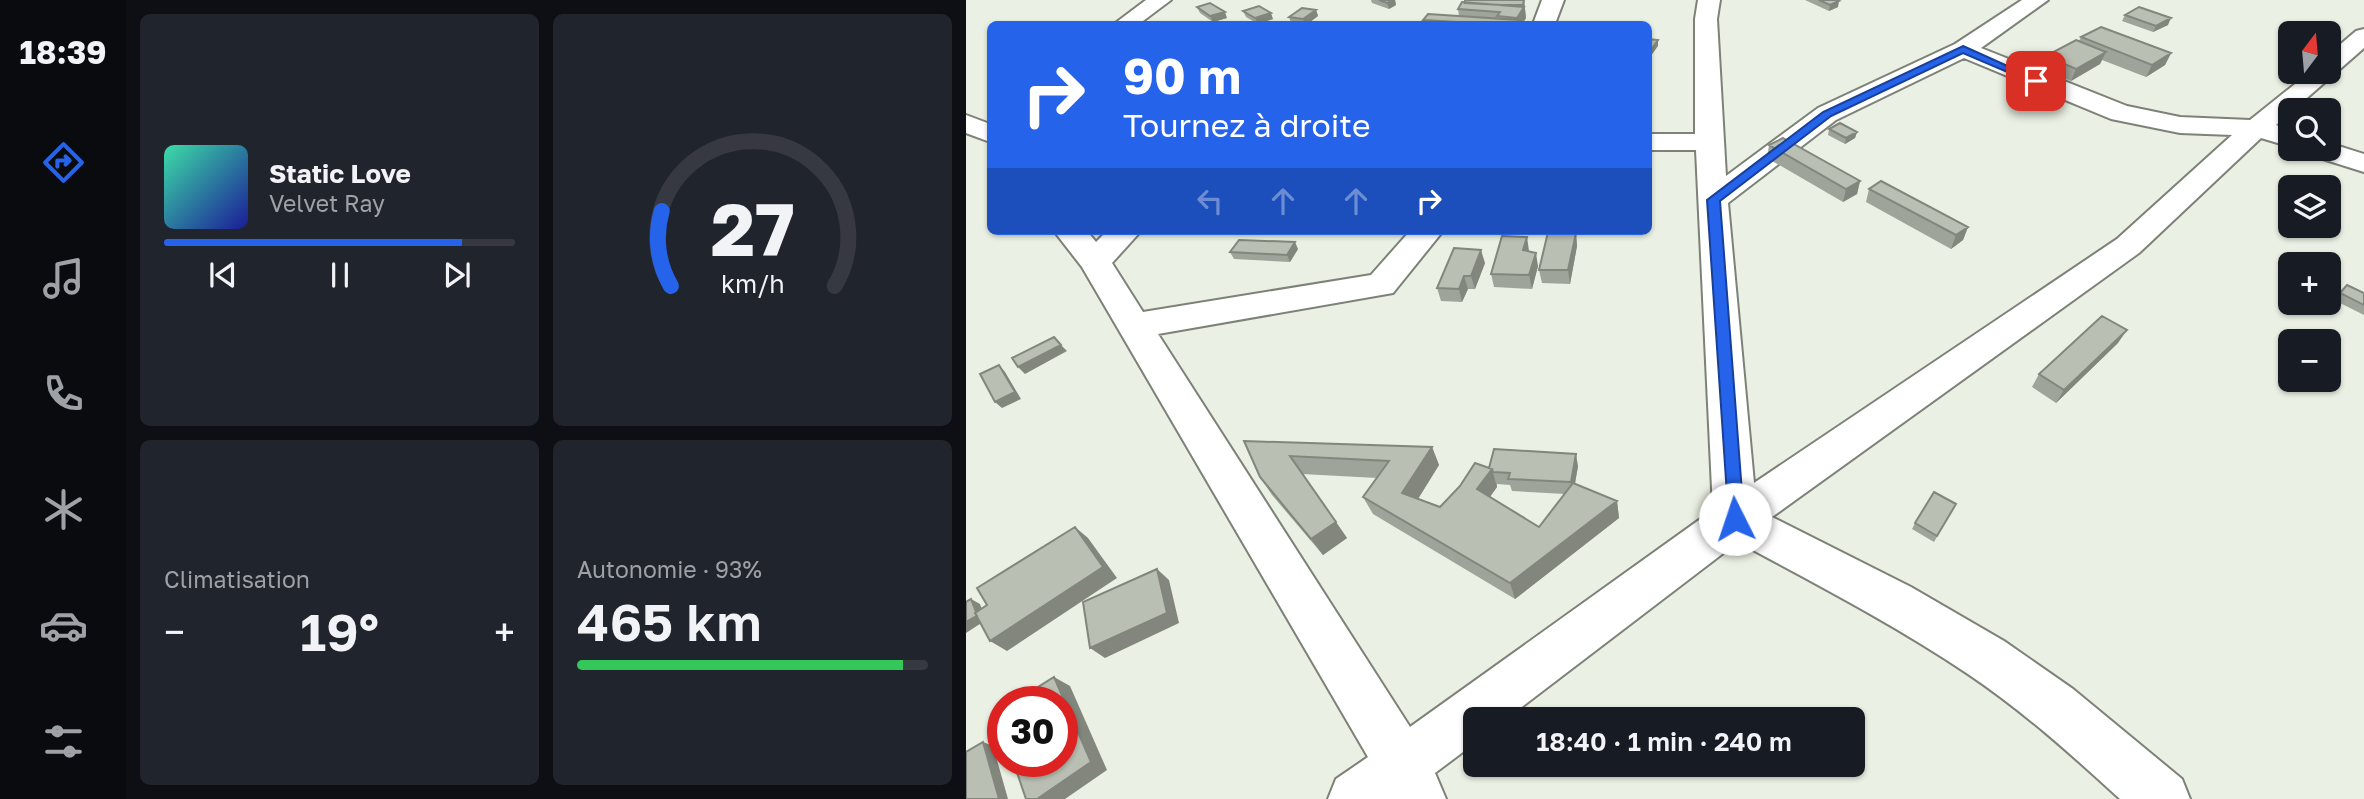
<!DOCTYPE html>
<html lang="fr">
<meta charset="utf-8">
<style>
body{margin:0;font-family:"Golos Text",sans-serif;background:#20242c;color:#f1f3f6;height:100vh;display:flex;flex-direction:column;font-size:26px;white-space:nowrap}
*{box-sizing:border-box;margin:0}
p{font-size:23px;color:#9ea1a6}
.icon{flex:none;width:38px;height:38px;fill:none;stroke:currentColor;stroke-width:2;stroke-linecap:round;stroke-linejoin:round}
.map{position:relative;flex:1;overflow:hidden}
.side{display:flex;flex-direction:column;gap:14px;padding:14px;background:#0d0f14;width:840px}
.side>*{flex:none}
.hud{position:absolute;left:21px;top:21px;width:665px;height:214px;border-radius:10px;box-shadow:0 2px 5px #0004;background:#2563eb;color:#fff;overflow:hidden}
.needle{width:46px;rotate:16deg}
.controls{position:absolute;left:1312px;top:21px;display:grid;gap:14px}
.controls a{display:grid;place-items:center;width:63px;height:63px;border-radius:10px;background:#171b24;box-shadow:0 2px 5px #0004;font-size:35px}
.speed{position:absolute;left:21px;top:686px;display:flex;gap:14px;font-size:35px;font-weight:700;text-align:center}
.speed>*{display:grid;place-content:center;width:91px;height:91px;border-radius:50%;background:#171b24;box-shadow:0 2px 5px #0004;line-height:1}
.speed .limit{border:10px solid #d22;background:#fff;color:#111}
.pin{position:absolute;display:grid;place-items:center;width:60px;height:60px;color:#fff;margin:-30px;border-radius:14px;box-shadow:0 4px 10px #0006}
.me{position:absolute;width:77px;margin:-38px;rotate:356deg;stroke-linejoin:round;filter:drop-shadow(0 0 5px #0008)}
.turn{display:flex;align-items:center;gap:24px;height:147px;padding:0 21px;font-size:32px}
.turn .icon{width:91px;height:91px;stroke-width:2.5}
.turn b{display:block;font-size:49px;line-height:60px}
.lanes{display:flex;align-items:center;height:66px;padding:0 21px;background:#0003;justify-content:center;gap:35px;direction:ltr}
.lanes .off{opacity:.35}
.big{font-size:52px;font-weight:600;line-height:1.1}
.side .widget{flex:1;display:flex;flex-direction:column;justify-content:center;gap:10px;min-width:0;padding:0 24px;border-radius:10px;background:#20242c}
.side .dial{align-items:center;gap:0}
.dial svg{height:182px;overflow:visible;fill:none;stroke:#363941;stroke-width:7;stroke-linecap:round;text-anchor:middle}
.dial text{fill:#f1f3f6;stroke:none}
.song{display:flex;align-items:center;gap:21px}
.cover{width:84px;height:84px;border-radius:10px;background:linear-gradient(135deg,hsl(160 70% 55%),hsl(240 70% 35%))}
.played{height:7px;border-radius:4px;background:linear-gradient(90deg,#2563eb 85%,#363941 85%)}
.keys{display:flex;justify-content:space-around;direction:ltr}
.heat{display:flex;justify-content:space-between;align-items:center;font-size:38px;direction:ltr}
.charge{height:10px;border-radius:5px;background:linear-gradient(90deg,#34c759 93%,#363941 0)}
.side .tiles{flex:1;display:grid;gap:14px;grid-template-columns:repeat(2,1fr)}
.trip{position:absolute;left:497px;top:707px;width:402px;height:70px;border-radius:10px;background:#171b24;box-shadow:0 2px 5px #0004;font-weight:600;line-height:70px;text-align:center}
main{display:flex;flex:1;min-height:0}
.tab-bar{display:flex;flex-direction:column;width:126px;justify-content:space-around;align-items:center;background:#090b0e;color:#9ea1a6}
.tab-bar .icon{width:49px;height:49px}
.tab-bar .on{color:#2563eb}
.tab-bar b{font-size:32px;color:#f1f3f6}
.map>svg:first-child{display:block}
</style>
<main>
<nav class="tab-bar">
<b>18:39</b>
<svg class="icon on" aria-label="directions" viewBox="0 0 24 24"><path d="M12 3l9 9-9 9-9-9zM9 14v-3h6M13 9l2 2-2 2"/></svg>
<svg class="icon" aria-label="music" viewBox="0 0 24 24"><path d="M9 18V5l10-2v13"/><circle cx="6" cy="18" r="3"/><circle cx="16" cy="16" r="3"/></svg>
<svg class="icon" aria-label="phone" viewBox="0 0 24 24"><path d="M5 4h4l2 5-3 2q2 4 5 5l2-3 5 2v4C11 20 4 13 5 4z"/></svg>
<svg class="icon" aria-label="climate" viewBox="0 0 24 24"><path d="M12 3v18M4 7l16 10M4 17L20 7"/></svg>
<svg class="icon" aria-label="car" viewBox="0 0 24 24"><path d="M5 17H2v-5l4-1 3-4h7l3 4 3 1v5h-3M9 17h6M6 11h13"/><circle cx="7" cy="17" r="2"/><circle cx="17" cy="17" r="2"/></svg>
<svg class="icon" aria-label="filters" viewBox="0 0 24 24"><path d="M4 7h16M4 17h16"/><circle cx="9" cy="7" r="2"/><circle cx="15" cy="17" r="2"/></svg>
</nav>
<section class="side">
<div class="tiles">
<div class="widget">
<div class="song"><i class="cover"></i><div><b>Static Love</b><p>Velvet Ray</p></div></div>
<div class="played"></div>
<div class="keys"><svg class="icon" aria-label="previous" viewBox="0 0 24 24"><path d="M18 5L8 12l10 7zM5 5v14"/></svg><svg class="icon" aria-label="pause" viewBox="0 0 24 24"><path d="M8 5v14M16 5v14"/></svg><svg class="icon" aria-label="next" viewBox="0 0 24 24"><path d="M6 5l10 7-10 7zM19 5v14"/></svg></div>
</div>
<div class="widget dial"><svg viewBox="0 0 100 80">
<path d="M14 69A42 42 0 1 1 86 69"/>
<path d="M14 69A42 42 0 0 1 10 36" stroke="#2563eb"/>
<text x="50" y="56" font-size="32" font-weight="700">27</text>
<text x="50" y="72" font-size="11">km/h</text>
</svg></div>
<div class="widget"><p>Climatisation</p>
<div class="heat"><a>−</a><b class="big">19°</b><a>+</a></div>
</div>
<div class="widget"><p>Autonomie · 93%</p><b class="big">465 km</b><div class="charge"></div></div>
</div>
</section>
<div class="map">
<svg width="1398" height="799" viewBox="0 0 1398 799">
<rect width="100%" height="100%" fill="#eaf1e4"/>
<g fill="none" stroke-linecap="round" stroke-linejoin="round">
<g stroke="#7c8277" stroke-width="4">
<path id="minor" d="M180,0H205L173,24H148Z
M576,0H598L589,24H567Z
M732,0H754L751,19L760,176L852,108L989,44L1056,0H1082L1015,48L1161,106L1214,117L1284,120L1344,72H1363V54L1390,31L1398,29V48L1310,125L1325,130V147L1295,138L1173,253L806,517L945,587L1038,641L1107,689L1216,779L1224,799H1154C1106,755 1057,711 1002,674C929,625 850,584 772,542L540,719H509V743L469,773L480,799H362L370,779L402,757L116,267L88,231H121L130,242L141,231H175L146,263L177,312L405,275L444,231H477L427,293L192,334L444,727L747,510L730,150H682V134H729V19ZM998,58L1145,119L1214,133L1266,135L1151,239L788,483L762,203L870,120Z
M0,115L24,124V142L0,133Z
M1363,143L1398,154V172L1344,155L1340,149H1363Z"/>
</g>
<use href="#minor" fill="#fff" fill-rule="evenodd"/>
</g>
<path fill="#9fa49a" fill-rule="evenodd" d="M405,0H429L430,5L423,9L406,3Z
M558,0L560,18L556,24H458L457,20L493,16L492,9Z
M839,0H870L872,7L863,11Z
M231,7L261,18L247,22L234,13Z
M350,10L352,16L344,22L351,24L325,23L323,17Z
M277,11L307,19L292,24L280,17Z
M1159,15L1202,25L1187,32L1156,21Z
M1115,37L1205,53L1199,65L1180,77L1136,60L1134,64L1105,81L1075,69L1080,56L1113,41Z
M863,129L891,132L889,138L879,144L862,135Z
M803,145L894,181L891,194L877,202L801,158Z
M903,189L1002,227L997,240L985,249L900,202Z
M610,233L611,246L604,284L576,283L573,270Z
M332,249L324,262L268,259L264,252Z
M563,251L572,266L566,289L528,287L525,274Z
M519,263L509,289H502L496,302L475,301L471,288Z
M1381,285L1398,293V315L1368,300Z
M1152,343L1090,403L1066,387L1073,374Z
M278,441L466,447L473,465L452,499L474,507L523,468L612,466L609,484L651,501L653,518L549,599L407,514L397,497L411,478L336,474L381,538L357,555L306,495L294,477ZM531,484L544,485L546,491L599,494L573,527L524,497L531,487Z
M990,504L968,542L946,529L949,523Z"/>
<path fill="#82867d" d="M427,0H429L430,5L423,9L421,3Z
M558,0L560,18L556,24H551L552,22L551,18L558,7Z
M873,1L872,7L863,11L864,5Z
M350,10L352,16L341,24H339L337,19Z
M259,12L261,18L247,22L244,16Z
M305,13L307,19L292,24L289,18Z
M1205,18L1202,25L1187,32L1190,26Z
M692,40V46L682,60V54Z
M1140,52L1134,64L1105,81L1110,69Z
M1205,53L1199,65L1180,77L1186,65Z
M891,132L889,138L879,144L880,138Z
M894,181L891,194L877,202L880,189Z
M1002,227L997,240L985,249L990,235Z
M610,233L611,246L604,284L602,270Z
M561,237L563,251L559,264L557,250Z
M329,242L332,249L324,262L321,255Z
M515,250L519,263L509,289L505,276Z
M570,253L572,266L566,289L563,275Z
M498,276L502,289L496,302L493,289Z
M1161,330L1152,343L1090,403L1098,390Z
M95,345L101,351L59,374L52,367Z
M33,365L39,372L55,399L36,408L29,402Z
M466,447L473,465L445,510L436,493Z
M610,454L612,466L607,494L605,482Z
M526,469L531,487L517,506L511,489Z
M651,501L653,518L549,599L544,583Z
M370,522L381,538L357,555L345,539Z
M109,527L122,538L151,578L41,651L24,641Z
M191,569L203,580L213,623L139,658L124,648Z
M5,599L14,604L20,620L0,633V622Z
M88,677L104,686L141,770L99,799H71Z
M17,742L27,746L42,799H33Z"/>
<path fill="#b9bfb3" stroke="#82867d" stroke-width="2" d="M413,0H427L421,3Z
M499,0H558L557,5H536L499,3Z
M853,0H870L873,1L864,5Z
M496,2L558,7L551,18L531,16L534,12L492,9Z
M244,3L259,12L244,16L231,7Z
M293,6L305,13L289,18L277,11Z
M1173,7L1205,18L1190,26L1159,15Z
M336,8L350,10L337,19L323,17Z
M462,14L553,20L551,24H524L457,20Z
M30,22L68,24H27Z
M307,22L325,24H304Z
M346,22L351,24H338Z
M1135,27L1205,53L1186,65L1115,37Z
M682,39L692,40L682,54Z
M1110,40L1140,52L1110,69L1080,56Z
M874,123L891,132L880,138L863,129Z
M817,138L894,181L880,189L803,145Z
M915,181L1002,227L990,235L903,189Z
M582,232L610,233L602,270H573Z
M536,236L561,237L557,250L570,253L563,275L525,274Z
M273,240L329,242L321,255L264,252Z
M488,248L515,250L505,276H498L493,289L471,288Z
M1381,285L1398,293V305L1374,293Z
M1136,316L1161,330L1098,390L1073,374Z
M88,337L95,345L52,367L46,358Z
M33,365L49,392L29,402L14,374Z
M278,441L466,447L436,493L474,507L494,486L509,463L526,469L511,489L573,527L607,483L651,501L544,583L397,497L423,461L324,456L370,522L345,539L294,477Z
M528,449L610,454L605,482L542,479L544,473L527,472L526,469L523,468Z
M968,492L990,504L971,536L949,523Z
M109,527L137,567L24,641L9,613L21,605L11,588Z
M191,569L201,613L124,648L117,602Z
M5,599L10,612L9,613L11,616L0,622V602Z
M88,677L125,762L71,799H60L47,761H96V702H48Z
M37,709V732L30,713Z
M17,742L33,799H0V752Z"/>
<path fill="#2563eb" stroke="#184099" stroke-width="2" d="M997,46L1075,81L1067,83L997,53L865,116L754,201L778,519L775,524H763L741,200L857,112Z"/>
</svg>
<div class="controls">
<a><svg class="needle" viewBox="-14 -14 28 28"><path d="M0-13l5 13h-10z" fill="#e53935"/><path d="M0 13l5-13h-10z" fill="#9ea1a6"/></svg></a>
<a><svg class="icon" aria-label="search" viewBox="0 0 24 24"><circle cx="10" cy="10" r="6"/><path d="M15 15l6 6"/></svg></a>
<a><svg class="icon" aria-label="layers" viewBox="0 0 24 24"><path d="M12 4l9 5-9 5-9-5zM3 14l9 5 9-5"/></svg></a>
<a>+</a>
<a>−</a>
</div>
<div class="speed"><div class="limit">30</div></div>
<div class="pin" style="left:1070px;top:81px;background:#d93025"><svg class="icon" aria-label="arrive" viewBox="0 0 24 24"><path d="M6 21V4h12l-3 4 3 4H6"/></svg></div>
<svg class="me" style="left:769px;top:519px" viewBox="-20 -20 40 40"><circle r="19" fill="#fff"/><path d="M0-13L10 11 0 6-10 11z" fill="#2563eb"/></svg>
<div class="trip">18:40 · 1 min · 240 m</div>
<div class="hud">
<div class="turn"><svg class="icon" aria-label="right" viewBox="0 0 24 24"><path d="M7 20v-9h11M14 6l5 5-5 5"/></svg><div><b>90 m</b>Tournez à droite</div></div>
<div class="lanes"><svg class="icon off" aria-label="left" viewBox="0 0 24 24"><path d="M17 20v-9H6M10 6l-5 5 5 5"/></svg><svg class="icon off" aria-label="ahead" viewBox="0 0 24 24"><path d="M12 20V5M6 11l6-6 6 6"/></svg><svg class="icon off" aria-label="ahead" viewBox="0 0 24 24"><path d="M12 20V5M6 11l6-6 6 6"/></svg><svg class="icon" aria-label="right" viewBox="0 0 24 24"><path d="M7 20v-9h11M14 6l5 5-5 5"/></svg></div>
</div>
</div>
</main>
